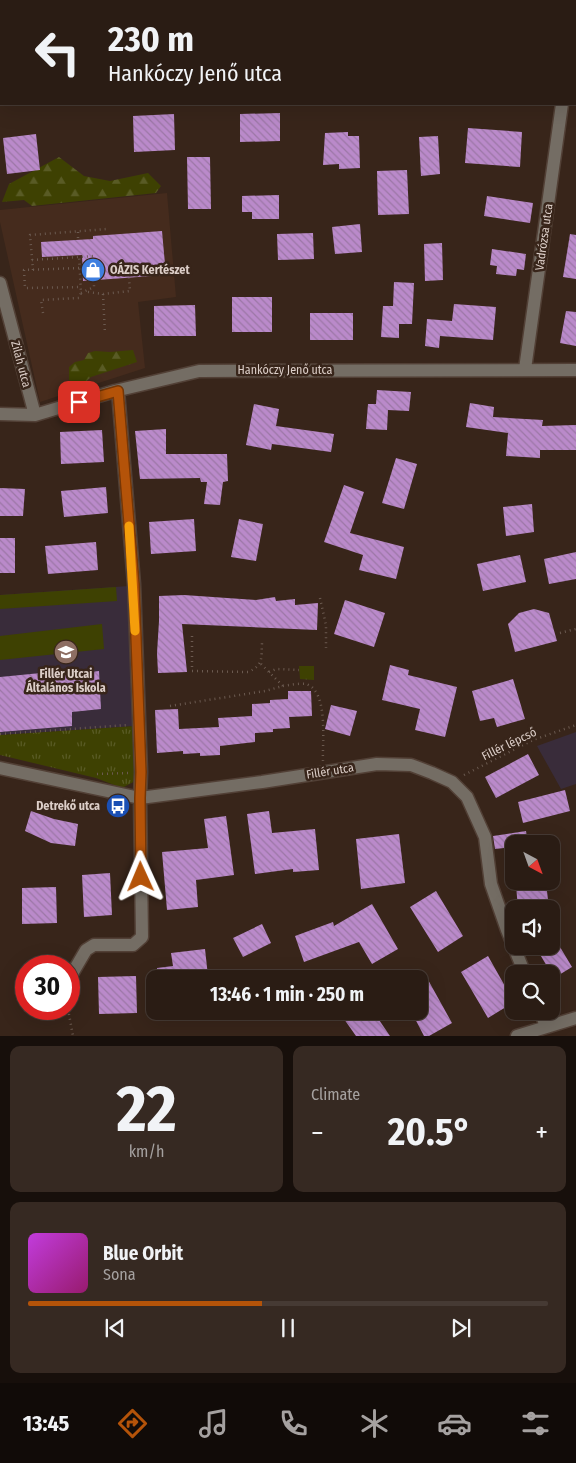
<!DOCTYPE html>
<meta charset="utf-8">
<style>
body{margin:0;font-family:"Fira Sans Condensed",sans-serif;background:#362922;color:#f1f3f6;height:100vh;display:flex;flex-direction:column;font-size:19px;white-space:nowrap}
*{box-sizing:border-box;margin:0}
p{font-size:16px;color:#a5a1a0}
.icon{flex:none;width:28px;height:28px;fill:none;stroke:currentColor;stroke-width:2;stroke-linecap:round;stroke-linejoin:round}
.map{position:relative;height:1036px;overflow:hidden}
.drawer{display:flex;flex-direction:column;gap:10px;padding:10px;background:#170f0b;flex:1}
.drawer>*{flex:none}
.banner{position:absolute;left:0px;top:0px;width:576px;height:105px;box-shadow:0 5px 20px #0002,0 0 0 1px #463a34;background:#2a1c14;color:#f1f3f6;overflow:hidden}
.needle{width:32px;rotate:139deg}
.buttons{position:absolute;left:505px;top:835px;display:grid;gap:10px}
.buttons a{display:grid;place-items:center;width:55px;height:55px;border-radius:10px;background:#2a1c14;box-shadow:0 5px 20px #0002,0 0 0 1px #463a34;font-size:25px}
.speed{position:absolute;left:15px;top:955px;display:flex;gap:10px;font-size:25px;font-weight:700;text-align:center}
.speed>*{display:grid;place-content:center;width:65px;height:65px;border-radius:50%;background:#2a1c14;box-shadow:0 5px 20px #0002,0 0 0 1px #463a34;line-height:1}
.speed .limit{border:8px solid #d22;background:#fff;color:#111}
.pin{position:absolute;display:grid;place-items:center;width:42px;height:42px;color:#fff;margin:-21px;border-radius:10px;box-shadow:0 2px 8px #0006}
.me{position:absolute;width:55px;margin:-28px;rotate:359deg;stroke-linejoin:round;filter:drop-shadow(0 0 4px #0008)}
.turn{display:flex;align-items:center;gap:18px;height:105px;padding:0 25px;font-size:22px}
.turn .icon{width:65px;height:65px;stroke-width:2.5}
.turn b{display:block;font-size:35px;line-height:42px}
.big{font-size:38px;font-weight:700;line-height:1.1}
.drawer .widget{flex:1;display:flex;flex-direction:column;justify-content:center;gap:8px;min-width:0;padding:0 18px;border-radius:10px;background:#362922}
.drawer .dial{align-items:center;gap:0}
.dial b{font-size:65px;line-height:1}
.song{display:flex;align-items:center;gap:15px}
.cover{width:60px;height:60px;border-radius:8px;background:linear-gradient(135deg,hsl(290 70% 55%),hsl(320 70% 35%))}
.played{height:5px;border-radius:2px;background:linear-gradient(90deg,#b45309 45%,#463a34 45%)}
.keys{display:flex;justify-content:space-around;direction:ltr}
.heat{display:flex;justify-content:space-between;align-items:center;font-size:28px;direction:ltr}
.drawer .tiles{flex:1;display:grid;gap:10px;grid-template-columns:1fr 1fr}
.widget:last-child{grid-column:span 2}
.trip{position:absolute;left:146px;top:970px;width:282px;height:50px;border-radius:10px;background:#2a1c14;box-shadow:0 5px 20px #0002,0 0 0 1px #463a34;font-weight:700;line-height:50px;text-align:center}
.tabs{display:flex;height:80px;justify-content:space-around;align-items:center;background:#110b08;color:#a5a1a0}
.tabs .icon{width:35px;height:35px}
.tabs .selected{color:#b45309}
.tabs b{font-size:22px;color:#f1f3f6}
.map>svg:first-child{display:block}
</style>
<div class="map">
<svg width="576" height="1036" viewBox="0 0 576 1036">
<defs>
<pattern id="forest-firs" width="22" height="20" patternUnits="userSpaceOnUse" patternTransform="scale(1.25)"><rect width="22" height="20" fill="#3e4102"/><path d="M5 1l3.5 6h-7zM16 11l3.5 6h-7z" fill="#595b25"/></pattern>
<pattern id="park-tufts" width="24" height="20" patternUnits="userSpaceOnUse" patternTransform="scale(1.25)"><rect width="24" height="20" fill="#3e4102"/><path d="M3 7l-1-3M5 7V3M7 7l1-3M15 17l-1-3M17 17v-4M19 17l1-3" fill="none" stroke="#595b25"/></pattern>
<pattern id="building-back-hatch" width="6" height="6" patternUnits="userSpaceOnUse" patternTransform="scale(1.25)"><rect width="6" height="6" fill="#ba8aca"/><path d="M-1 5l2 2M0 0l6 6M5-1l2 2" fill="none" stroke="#9c77a6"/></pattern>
</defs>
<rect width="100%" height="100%" fill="#38251a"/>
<path fill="#452b1d" d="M167,193L176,297L138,302L145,368L40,402L0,222V210Z"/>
<path fill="#392c3a" d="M129,586L136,726L0,735V595Z
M576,732V784L561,789L537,746Z"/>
<path fill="#3e4102" d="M116,587L117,601L0,609V595Z
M102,624L104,649L0,660V636Z"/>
<path fill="url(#forest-firs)" d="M59,157L84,176L110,181L148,173L161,186L156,193L32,206L24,200L2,202L9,184Z
M133,350L137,362L91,377L82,385L69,380V367L75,362L84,360L88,353L95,351L110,352Z"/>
<path fill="url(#park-tufts)" d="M299,666H314V680L300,679Z
M136,726L139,779L122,788L96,778L0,755V735Z"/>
<path fill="url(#building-back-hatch)" d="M280,113V141L240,142V114Z
M174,114L175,150L134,152L133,116Z
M468,128L522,132L520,167L465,163Z
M348,132V136H359L360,168L339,169V164L323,165L325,133Z
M36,134L40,170L7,174L3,138Z
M438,136L440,174L421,176L419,137Z
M187,157H210L211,209H188Z
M407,170L409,214L378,215L377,171Z
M279,195V219H252V212H242V196Z
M487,196L533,203L530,223L484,216Z
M360,224L362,252L335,254L332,227Z
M162,231L166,275L83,281L82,255L42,257L41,242L93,239V236Z
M313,233L314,259L278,260L277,234Z
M570,234L576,235V279L563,277Z
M442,243L443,280L425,281L424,244Z
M492,249L526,254L524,270L517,269L516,276L496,274L497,266L490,265Z
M394,282L414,283L412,324H399V338L381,337L383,306H393Z
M232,297H272V332H232Z
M454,304L496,307L493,340L440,336L439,348L425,346L427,319L452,321Z
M195,305L196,336H154V306Z
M566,311L576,312V346L560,343Z
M310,313H353V340H310Z
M377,390L411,392L409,411L388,410L387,430L366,429L368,404H376Z
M470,403L494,407L493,417L543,420L542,426L576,425V450H540V458L506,456L508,433L466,427Z
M254,404L279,409L276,426L334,434L331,452L272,444L271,450L246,445Z
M166,429V454H227L228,481L223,482L220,505L204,504L207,482H201L200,478L140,479L135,431Z
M102,430L104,462L61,464L60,432Z
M396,458L417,464L404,509L382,503Z
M344,485L364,492L350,533L404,547L396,579L359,570L363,555L324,542Z
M106,487L108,513L64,517L61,491Z
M0,488L25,489L23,516H0Z
M532,504L534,532L506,536L503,507Z
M194,519L196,551L151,554L149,522Z
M239,519L263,524L256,561L231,557Z
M0,538H15V573H0Z
M96,542L98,570L48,574L45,546Z
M576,552V579L549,584L544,559Z
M520,555L526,582L483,591L477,564Z
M184,595L256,600L275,597L276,601L295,599V605L318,603L317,630L182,624L187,672L158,673L157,653L159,621V596Z
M345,600L385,613L374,647L334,634Z
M534,609L549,613L557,641L515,652L508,624L519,613Z
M390,665L409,670L408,675L457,687L445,737L415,730L420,709L382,700Z
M99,671L101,709L72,712V726L0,732V677L51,672L52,677Z
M513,679L525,719L497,727L494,718L480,721L472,691Z
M288,691H311L312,716L289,717L290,728L273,729V732L255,733V742L220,746V755L200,756V753L183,754V751L157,753L155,710L178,709L179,729L219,727L218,718L252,716V704L270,703V700L288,699Z
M331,705L357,711L350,736L325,729Z
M528,754L539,775L496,798L485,777Z
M565,790L570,811L523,823L518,802Z
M31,811L54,819L78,824L75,846L51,843L25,831Z
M269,811L272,833L315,829L319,870L293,872V869L255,874L247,814Z
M226,816L234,875L196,880L198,907L167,910L162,852L208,848L204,819Z
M526,831L528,844H514V868L507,869L504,848L495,849L493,836Z
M399,834L405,883L361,889L356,839Z
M110,873L112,915L84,917L82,875Z
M546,882L549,909H518L516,885Z
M56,887L57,923L22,924V888Z
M436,891L463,936L438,952L410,907Z
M372,904L398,949L372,964L359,942L304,962L295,936L333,922L334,926Z
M262,924L271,943L243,957L233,938Z
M551,932L572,967L554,978L535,946H551Z
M205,949L208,976L186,979H158L157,968L173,966L171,953Z
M488,956L514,1002L488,1018L461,972Z
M136,976L137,1013L99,1014L98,977Z
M427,978L452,1023L429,1036H424L411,1011H420V982Z
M355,1011H373L390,1036H356L344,1019Z"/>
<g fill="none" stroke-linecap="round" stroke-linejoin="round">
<g stroke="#524036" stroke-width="15">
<path id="minor" d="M6,0L8,1
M575,96H576
M0,283L35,415
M525,369L562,104
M0,414L35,415L115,391L199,371L576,370
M0,768L140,798L262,782L377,764L411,765L432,773L452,782L467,797L485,837L491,884L507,930L525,974
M69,979L86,950L94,945H133L142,937L140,798L141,772L134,584L118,391
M540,1011L546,1026
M517,1036L576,1018"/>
</g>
<path stroke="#6b5a50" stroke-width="2.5" stroke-dasharray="1 4" stroke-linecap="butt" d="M78,232V240
M32,260L94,256
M79,268L24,270L25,288L81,287
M33,270L30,235L107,229
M88,292L103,294L130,291L129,278
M81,293L94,287V281
M103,294L105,334
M43,313L41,300L79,298L81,293L79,255
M320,598L326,625V648
M560,633L576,629
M192,636V671L248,672C264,665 261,658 262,643
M269,672L276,669L299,670
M283,686C289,685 300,683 306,684C329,691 322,743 323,761
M170,706L265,691L283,686L261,664
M0,734L128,725
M97,774L129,773
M464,775L533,740L576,725
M68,1009L73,1036"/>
<use href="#minor" stroke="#746d64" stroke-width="12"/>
</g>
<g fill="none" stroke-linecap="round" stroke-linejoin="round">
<g stroke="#753606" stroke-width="12">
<path id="route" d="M79,402L118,391L134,584L141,772L140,798L141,877"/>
</g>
<use href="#route" stroke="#b45309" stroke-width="9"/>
<path stroke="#f59e0b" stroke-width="9" d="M129,526L135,631"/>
</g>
<defs>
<g id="shop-disc" transform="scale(1.25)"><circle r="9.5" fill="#3f7fe0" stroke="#38251a"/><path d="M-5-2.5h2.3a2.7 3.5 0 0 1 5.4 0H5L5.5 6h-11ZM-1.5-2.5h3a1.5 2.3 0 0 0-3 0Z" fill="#fff"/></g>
<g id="school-disc" transform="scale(1.25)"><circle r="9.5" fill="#8d6e63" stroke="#38251a"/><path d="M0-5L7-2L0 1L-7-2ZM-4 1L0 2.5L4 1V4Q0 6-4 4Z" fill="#fff"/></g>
<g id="bus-disc" transform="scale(1.25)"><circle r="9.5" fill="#1a4fb4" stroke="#38251a"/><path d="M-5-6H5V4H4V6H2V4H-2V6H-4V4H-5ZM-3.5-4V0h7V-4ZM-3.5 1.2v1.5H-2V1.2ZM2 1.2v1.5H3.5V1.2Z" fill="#fff"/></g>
</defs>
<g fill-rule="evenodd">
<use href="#shop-disc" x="93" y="270"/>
<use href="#school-disc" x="66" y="652"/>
<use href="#bus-disc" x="118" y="806"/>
</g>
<g text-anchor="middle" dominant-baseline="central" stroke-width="5" stroke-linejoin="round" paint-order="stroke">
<g font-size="12" fill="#dccec8" stroke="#38251a">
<text transform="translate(544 237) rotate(-82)">Vadrózsa utca</text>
<text transform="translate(21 364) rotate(75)">Zilah utca</text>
<text x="285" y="370">Hankóczy Jenő utca</text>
<text transform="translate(509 744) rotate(-26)">Fillér lépcső</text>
<text transform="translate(330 771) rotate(-9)">Fillér utca</text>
</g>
<g font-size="12" font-weight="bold" fill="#dccec8" stroke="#38251a" text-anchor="start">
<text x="110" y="270">OÁZIS Kertészet</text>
<text x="66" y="674" text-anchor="middle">Fillér Utcai<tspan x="66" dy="14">Általános Iskola</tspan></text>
<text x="100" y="806" text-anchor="end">Detrekő utca</text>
</g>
</g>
</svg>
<div class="buttons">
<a><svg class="needle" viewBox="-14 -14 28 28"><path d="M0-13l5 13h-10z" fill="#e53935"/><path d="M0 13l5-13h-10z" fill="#a5a1a0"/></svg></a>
<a><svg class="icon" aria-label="sound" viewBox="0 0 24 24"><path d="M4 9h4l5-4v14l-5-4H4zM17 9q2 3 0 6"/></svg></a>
<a><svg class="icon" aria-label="search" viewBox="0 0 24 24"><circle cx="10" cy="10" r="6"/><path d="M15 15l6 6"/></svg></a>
</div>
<div class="speed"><div class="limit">30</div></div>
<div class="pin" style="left:79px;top:402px;background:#d93025"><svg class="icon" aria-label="arrive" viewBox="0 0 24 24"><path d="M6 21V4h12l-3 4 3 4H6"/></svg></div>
<svg class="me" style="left:141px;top:877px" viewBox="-20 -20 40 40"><path d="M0-17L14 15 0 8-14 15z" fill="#b45309" stroke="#fff" stroke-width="4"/></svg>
<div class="trip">13:46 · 1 min · 250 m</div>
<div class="banner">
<div class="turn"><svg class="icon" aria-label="left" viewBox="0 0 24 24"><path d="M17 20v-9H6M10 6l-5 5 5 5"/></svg><div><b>230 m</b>Hankóczy Jenő utca</div></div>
</div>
</div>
<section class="drawer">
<div class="tiles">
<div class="widget dial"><b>22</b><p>km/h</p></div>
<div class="widget"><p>Climate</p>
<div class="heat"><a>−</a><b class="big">20.5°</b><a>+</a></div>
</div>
<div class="widget">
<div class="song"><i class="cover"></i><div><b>Blue Orbit</b><p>Sona</p></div></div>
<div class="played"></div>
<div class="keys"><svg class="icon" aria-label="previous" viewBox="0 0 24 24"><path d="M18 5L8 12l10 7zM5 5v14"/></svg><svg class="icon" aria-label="pause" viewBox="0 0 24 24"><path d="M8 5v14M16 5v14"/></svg><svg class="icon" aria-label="next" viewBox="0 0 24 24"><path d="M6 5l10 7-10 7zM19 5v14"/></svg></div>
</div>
</div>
</section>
<nav class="tabs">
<b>13:45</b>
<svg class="icon selected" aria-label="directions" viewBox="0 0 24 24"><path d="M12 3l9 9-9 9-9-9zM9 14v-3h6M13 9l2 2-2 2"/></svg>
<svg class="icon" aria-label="music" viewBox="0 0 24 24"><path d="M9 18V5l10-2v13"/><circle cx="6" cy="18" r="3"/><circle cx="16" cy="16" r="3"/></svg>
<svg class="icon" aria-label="phone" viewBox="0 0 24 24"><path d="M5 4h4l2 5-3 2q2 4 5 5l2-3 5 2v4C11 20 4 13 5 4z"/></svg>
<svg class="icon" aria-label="climate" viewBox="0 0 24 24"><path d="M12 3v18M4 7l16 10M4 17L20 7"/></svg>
<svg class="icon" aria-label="car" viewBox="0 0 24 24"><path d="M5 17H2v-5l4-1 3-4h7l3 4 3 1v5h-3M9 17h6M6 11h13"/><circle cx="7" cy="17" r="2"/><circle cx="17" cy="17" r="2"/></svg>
<svg class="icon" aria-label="filters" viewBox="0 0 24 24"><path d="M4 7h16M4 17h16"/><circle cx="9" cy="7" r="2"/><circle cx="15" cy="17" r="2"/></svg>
</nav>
